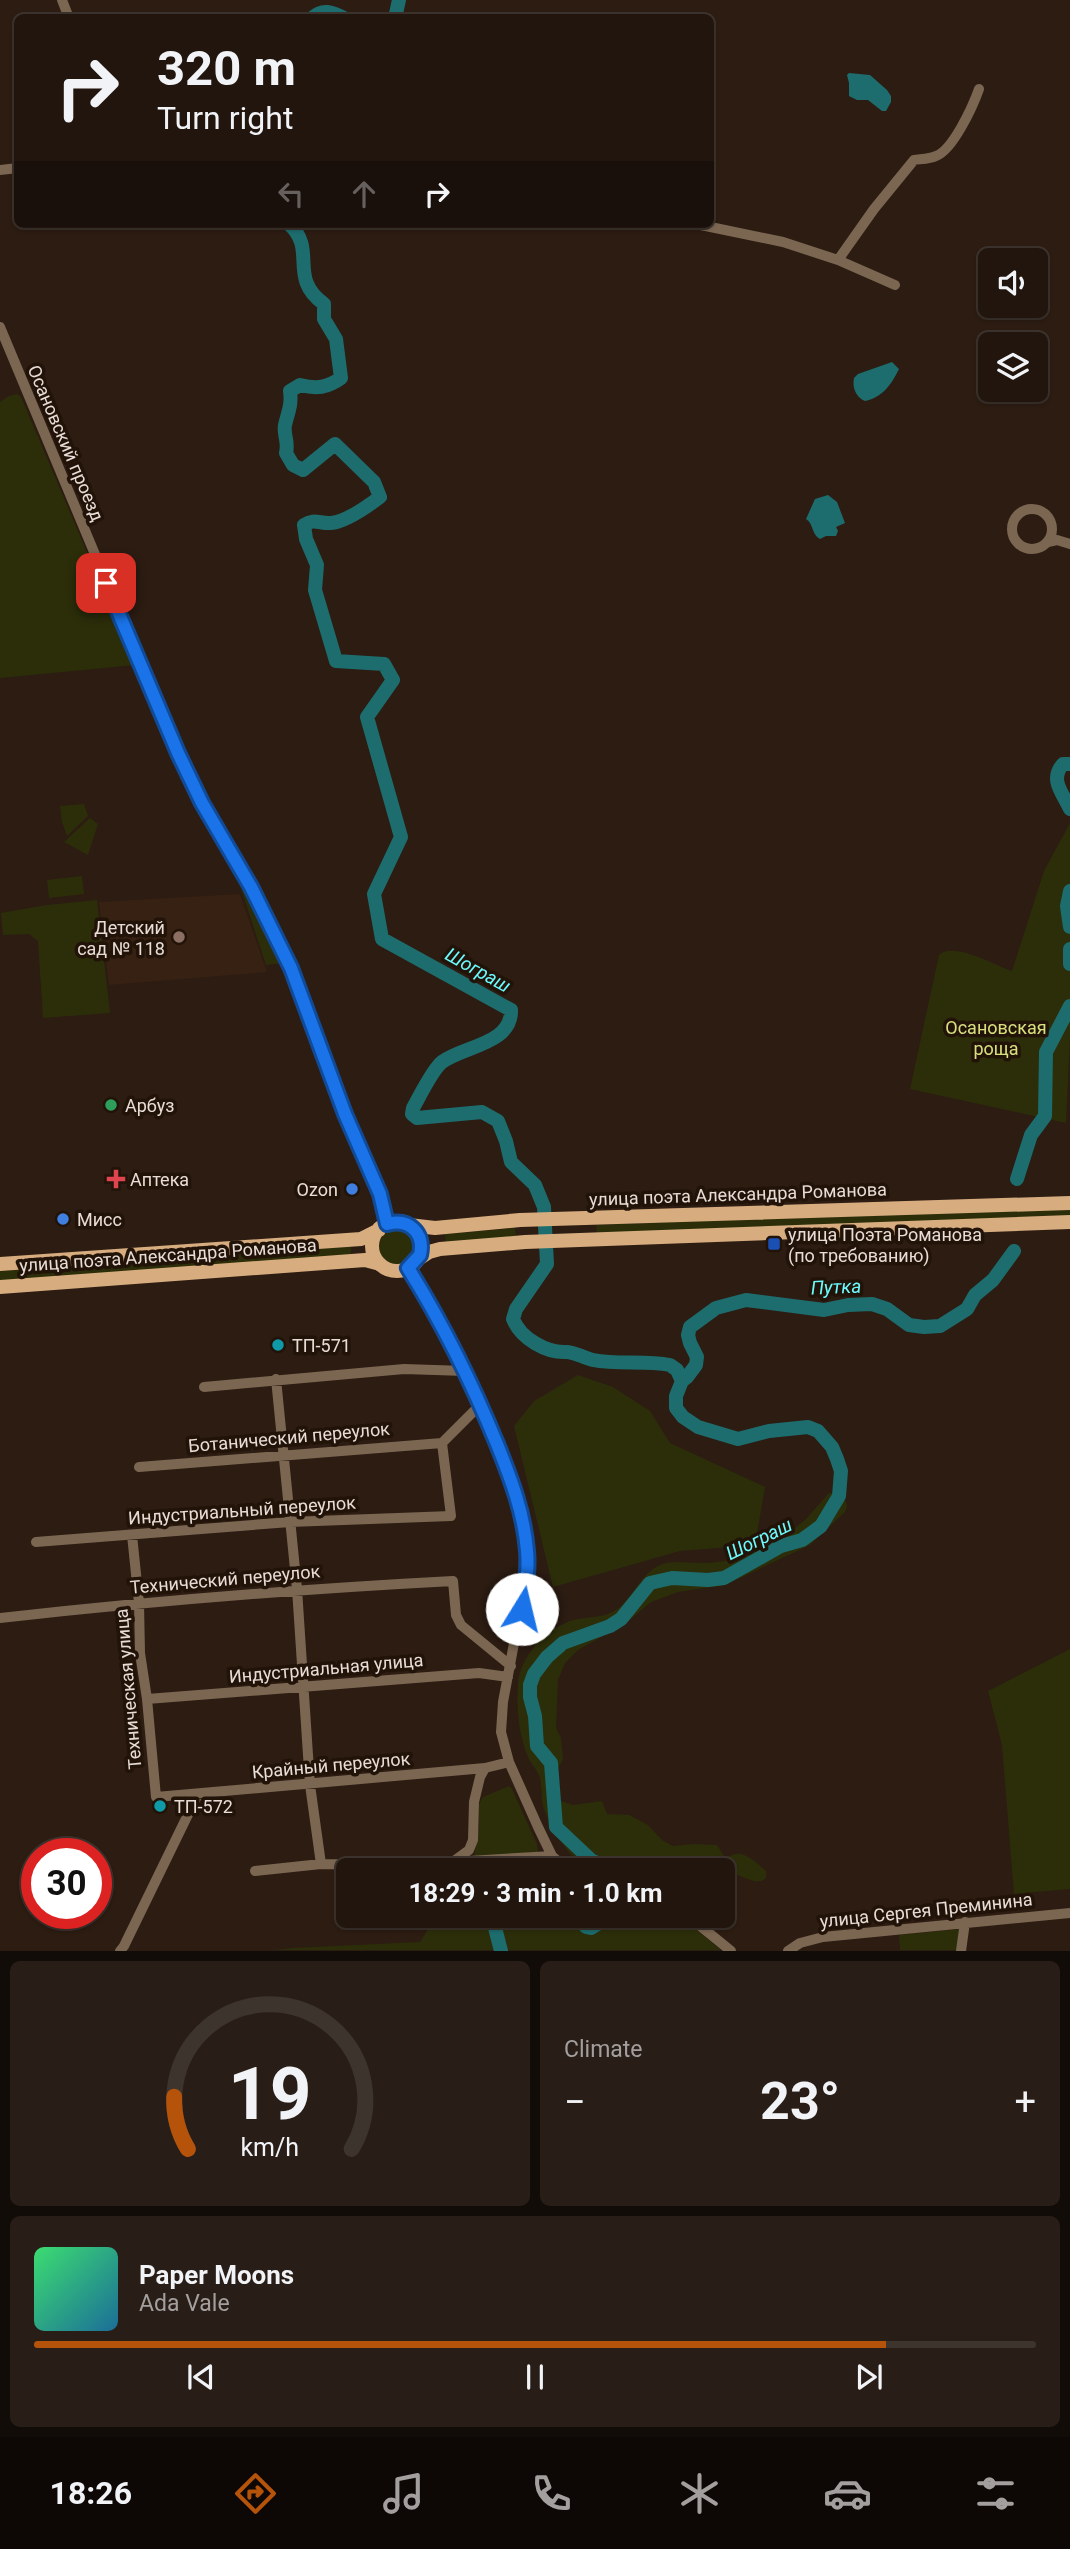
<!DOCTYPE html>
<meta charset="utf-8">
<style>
body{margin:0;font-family:Roboto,sans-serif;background:#291e17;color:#f1f3f6;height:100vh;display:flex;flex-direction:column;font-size:26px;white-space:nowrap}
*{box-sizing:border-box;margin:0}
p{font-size:23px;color:#a29f9e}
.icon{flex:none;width:38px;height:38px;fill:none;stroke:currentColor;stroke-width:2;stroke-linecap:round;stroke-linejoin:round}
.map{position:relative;height:1951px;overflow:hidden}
.drawer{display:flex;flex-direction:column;gap:10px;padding:10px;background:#120c08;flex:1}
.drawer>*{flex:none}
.guide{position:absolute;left:14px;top:14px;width:700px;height:214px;border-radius:10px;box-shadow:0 2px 5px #0004,0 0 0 2px #3e342e;background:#21150e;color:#f1f3f6;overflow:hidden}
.tools{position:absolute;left:978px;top:248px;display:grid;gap:14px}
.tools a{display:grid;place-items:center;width:70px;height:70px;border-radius:10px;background:#21150e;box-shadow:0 2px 5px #0004,0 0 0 2px #3e342e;font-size:35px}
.speed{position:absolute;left:21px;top:1838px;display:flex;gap:14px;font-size:35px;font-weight:700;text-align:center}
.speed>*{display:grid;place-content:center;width:91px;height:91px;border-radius:50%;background:#21150e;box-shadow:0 2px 5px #0004,0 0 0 2px #3e342e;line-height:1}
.speed .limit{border:10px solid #d22;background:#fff;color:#111}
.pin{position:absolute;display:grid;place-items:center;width:60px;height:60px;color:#fff;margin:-30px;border-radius:14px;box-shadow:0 4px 10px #0006}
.me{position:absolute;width:77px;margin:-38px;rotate:9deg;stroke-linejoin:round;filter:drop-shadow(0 0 5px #0008)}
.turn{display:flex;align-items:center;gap:24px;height:147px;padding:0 28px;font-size:32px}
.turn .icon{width:91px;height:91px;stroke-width:2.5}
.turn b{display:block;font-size:49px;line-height:60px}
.lanes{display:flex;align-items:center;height:66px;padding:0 28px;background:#0003;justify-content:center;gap:35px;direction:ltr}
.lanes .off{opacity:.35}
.big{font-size:52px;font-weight:700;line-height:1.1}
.drawer .card{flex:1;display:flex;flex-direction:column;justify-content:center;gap:10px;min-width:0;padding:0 24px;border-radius:10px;background:#291e17}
.drawer .dial{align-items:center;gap:0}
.dial svg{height:182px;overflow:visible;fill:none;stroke:#3e342e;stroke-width:7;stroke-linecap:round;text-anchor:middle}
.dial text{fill:#f1f3f6;stroke:none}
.song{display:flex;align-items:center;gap:21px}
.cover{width:84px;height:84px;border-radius:10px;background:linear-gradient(135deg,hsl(140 70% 55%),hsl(200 70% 35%))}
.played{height:7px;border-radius:4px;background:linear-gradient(90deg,#b45309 85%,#3e342e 85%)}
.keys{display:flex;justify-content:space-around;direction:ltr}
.heat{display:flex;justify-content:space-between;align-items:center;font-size:38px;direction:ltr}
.drawer .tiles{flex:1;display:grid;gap:10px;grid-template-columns:1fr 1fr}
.card:last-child{grid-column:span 2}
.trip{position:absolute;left:336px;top:1858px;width:399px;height:70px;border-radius:10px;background:#21150e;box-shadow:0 2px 5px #0004,0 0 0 2px #3e342e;font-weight:700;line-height:70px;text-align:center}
.tabs{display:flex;height:112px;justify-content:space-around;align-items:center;background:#0d0806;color:#a29f9e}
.tabs .icon{width:49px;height:49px}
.tabs .selected{color:#b45309}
.tabs b{font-size:32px;color:#f1f3f6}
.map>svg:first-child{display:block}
</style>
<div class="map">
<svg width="1070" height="1951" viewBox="0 0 1070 1951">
<rect width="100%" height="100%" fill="#2c1c12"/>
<path fill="#372113" d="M240,894L267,972L109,985L99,902Z"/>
<path fill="#2c2e0a" d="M17,394L21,397L135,665L0,678V402L9,396Z
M84,804L88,816L67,836L62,822L60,806Z
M90,818L98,824L88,855L64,842Z
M1070,823V1036L1066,1123L910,1089L939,955C954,941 994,965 1012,971L1044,871Z
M82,876L84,894L49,898L47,880Z
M241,889H247L284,963L266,965Z
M97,900L110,1013L43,1018L38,941L29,934L3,935L1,913L47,905Z
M1070,1206V1216L597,1234L596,1225Z
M515,1228L516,1238L446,1244L445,1234Z
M379 1247a18 18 0 1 1 36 0a18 18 0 1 1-36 0Z
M351,1245V1256L0,1283V1271Z
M578,1375L613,1387L650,1411L670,1443L765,1487L755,1545L680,1551L553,1587L514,1426L534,1401Z
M829,1493C839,1493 845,1496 847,1506L845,1512L810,1545L725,1585L678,1592L651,1602L626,1623L578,1650L565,1663L558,1680L556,1728L561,1738L563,1759L555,1774L556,1792L561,1801L573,1805L602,1801L607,1814L629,1815L648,1825L662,1840L673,1846L693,1844L717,1845L724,1856C731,1857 734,1853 741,1854C750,1856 759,1865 766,1871V1878L762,1881H754C730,1873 702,1859 677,1859C664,1860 658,1867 648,1871C638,1875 595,1870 585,1866C570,1860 547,1821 543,1806C541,1799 542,1792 541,1785C541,1772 533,1768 528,1757C519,1736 516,1707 518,1684C520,1657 545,1630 570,1621C585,1616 603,1619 616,1610C633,1598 641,1573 660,1565C672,1560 685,1563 697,1563C714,1564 751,1559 763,1545C765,1543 766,1539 768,1536L791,1531L805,1520Z
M1070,1649V1889L1014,1894L1002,1745L988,1691Z
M509,1786L512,1789L537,1844L538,1852L474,1857L479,1826V1804L483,1797Z
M549,1863L557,1871L421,1870Z
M426,1916H675L694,1928L721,1950H274L293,1948L420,1942L427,1931Z
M961,1929L957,1950H900L899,1935Z"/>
<path fill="#1d6d6e" d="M849,73L870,75L887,90L891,96V102L886,111H882L868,100H857L849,96V83L847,75Z
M892,362L899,369C891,385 883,397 865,401C856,397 852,388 854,378L858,374Z
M828,495L837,502L845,523L836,527L838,531L836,536H826L820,539C811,534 814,524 806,519L815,499Z"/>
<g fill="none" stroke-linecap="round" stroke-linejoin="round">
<path stroke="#1d6d6e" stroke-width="14" d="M312,18C323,8 332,12 344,18
M395,18L399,0
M289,224C318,250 287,277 324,304V319L336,339L341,378C327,388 317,389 300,385L290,391C292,405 288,412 285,425C283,435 289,441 286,453L293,465L303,470L335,444L374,482L380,497C368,506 346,522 331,523C320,524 314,518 304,525L306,539L317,565L315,590L336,661L384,664L393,680L367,717L401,837L374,894L382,939L511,1010C512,1044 464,1046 442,1062C432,1070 420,1096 413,1108L412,1114L417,1118L482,1112L498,1121L506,1141L511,1162L535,1185L544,1207L547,1264L516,1309L513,1319C521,1339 547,1353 566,1352C575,1352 584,1358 593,1360C618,1365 645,1360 670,1365L677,1370L682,1381L676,1396V1408L683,1417L698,1427L738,1439L769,1431L808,1427L818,1431L832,1447L837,1459L841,1471L839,1496L821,1526L802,1540L781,1546L724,1578L708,1580L672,1578L650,1583L621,1619L610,1626L563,1643L547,1657L534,1674L530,1685V1697L535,1716L537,1746L551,1763L556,1827L591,1860L612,1871
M1070,764H1063C1049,780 1063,793 1070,809
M1070,891L1067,906L1070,927
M1070,949V964
M1017,1179L1031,1135L1045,1116L1046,1052L1070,1006
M682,1381L687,1377L696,1365L697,1357L690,1343L688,1335L690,1327L716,1308L746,1300L824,1310L848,1305L872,1304L887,1309L909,1325L924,1327L940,1326L967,1309L975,1295L993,1280L1014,1251
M492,1916L501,1951
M569,1916L578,1917L586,1927L591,1928L599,1923L603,1916"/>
<path stroke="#7b6651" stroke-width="10" d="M62,0L69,18
M0,170L18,168
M696,224L783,242L838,260L895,285
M838,260L874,209L914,160C921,159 930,159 936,156C953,150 973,106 979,89
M0,327L178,753L291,968L345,1114L380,1194L387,1224
M1012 529a20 20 0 1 1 40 0a20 20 0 1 1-40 0Z
M1048,542L1057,540L1070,544
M408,1268C456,1345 531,1483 527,1574L503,1702L501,1732L509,1762L538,1827L552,1856L569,1871
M276,1379L297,1589L310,1785L321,1864
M204,1387L404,1369L465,1371
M139,1467L442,1443
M132,1535L139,1603L140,1653L147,1699L156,1797L485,1768L509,1762
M36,1542L290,1522L451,1516L442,1443L481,1404
M0,1618C151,1601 301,1589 453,1581L456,1615L461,1625L511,1666
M147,1699L479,1673L508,1677
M454,1861L469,1850L473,1840L474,1802L480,1777L485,1768
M255,1871L321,1864L401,1865L552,1856
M688,1916L731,1951
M120,1951L124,1946L198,1794
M788,1951L800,1943L823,1937L1070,1913
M961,1951L965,1922"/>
<path stroke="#d7ac7f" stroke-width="14" d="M372 1246a25 25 0 1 1 50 0a25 25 0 1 1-50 0Z
M409,1225L435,1228L520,1220L1070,1203
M418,1259L429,1252L440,1249L525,1242L1070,1222
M0,1264L361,1239L379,1230
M0,1287L365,1260L380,1264"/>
</g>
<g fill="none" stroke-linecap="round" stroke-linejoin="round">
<g stroke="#114b97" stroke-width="18">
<path id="route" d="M106,583L178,753L202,803L251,887L291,968L345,1114L380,1194L387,1224C409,1218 425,1233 420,1255L408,1268C443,1324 472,1383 497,1444C511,1479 524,1513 527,1551C529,1570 525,1590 522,1609"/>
</g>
<use href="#route" stroke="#1a73e8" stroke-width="12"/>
</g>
<circle fill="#8d6e63" stroke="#221309" stroke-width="2.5" cx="179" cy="937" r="7"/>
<circle fill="#2e9e5b" stroke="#221309" stroke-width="2.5" cx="111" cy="1105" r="7"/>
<path fill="#e0444e" stroke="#221309" stroke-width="2.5" d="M112.5 1168.5h7v7h7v7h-7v7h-7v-7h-7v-7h7z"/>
<g fill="#3f7fe0" stroke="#221309" stroke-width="2.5">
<circle cx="352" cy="1189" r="7"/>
<circle cx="63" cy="1219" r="7"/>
</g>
<rect fill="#1a4fb4" stroke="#221309" stroke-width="2.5" x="767" y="1237" width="14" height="14" rx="3.5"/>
<g fill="#0f9aa8" stroke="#221309" stroke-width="2.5">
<circle cx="278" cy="1345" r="7"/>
<circle cx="160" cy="1806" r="7"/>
</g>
<g text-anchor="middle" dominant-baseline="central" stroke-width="7" stroke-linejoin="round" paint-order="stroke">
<g font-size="18" fill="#e8ddd6" stroke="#221309">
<text transform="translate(66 443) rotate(67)">Осановский проезд</text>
<text transform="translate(738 1194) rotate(-2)">улица поэта Александра Романова</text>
<text transform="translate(168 1255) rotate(-4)">улица поэта Александра Романова</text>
<text transform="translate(289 1437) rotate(-5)">Ботанический переулок</text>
<text transform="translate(242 1510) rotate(-4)">Индустриальный переулок</text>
<text transform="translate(225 1579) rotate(-5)">Технический переулок</text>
<text transform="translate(326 1668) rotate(-5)">Индустриальная улица</text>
<text transform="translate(128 1689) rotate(-95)">Техническая улица</text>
<text transform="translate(331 1765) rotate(-5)">Крайный переулок</text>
<text transform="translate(926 1910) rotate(-6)">улица Сергея Преминина</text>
</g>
<g font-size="18" fill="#e8ddd6" stroke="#221309" text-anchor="start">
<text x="165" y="927" text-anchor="end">Детский<tspan x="165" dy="21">сад № 118</tspan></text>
<text x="125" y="1105">Арбуз</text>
<text x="130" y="1179">Аптека</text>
<text x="338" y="1189" text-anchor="end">Ozon</text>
<text x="77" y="1219">Мисс</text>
<text x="788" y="1234">улица Поэта Романова<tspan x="788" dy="21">(по требованию)</tspan></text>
<text x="292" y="1345">ТП-571</text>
<text x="174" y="1806">ТП-572</text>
</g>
<g font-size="18" fill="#d8e07e" stroke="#221309">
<text x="996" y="1027">Осановская<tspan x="996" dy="21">роща</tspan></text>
</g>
<g font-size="19" font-style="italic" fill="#6cfafd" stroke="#221309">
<text transform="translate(478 970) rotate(29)">Шограш</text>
<text transform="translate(836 1287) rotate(-2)">Путка</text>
<text transform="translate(759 1539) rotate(-26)">Шограш</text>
</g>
</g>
</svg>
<div class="tools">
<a><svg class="icon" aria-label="sound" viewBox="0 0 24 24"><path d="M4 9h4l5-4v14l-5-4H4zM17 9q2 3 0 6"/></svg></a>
<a><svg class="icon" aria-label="layers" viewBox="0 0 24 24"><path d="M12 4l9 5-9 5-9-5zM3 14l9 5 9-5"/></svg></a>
</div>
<div class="speed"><div class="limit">30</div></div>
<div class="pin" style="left:106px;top:583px;background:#d93025"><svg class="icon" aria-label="arrive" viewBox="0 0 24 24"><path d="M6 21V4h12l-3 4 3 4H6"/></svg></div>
<svg class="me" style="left:522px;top:1609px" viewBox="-20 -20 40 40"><circle r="19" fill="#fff"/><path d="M0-13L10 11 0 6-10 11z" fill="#1a73e8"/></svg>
<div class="trip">18:29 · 3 min · 1.0 km</div>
<div class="guide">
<div class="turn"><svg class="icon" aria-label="right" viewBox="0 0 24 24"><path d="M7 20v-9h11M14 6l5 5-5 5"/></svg><div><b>320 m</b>Turn right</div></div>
<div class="lanes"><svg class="icon off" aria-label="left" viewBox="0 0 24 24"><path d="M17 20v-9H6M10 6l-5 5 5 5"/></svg><svg class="icon off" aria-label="ahead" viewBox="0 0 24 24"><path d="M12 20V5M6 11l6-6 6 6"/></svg><svg class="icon" aria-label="right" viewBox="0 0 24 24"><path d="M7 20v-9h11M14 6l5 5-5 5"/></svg></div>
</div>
</div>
<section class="drawer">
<div class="tiles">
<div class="card dial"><svg viewBox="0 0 100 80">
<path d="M14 69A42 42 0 1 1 86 69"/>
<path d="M14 69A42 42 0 0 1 8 46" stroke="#b45309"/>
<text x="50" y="56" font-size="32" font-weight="700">19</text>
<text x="50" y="72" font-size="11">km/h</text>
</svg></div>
<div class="card"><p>Climate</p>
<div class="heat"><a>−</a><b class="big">23°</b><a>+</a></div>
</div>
<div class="card">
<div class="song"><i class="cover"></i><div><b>Paper Moons</b><p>Ada Vale</p></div></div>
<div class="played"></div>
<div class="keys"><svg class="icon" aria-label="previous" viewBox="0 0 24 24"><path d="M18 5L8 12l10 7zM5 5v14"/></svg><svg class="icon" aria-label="pause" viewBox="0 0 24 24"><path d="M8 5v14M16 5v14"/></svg><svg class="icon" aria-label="next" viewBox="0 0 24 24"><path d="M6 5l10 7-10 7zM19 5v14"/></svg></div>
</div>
</div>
</section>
<nav class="tabs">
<b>18:26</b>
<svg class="icon selected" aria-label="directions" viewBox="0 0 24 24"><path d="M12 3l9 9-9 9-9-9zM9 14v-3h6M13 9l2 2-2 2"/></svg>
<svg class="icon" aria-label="music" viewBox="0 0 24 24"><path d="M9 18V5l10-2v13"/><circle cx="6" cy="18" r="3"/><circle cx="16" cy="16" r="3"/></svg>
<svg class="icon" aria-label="phone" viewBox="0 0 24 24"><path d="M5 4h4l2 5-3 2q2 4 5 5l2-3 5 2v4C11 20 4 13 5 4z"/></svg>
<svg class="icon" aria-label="climate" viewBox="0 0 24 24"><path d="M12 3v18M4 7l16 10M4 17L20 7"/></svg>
<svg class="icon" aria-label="car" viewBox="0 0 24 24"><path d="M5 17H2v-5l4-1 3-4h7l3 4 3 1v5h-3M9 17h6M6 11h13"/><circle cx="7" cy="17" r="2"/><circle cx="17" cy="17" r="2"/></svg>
<svg class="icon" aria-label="filters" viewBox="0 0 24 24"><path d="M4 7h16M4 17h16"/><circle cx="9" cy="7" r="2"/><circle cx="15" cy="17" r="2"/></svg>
</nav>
